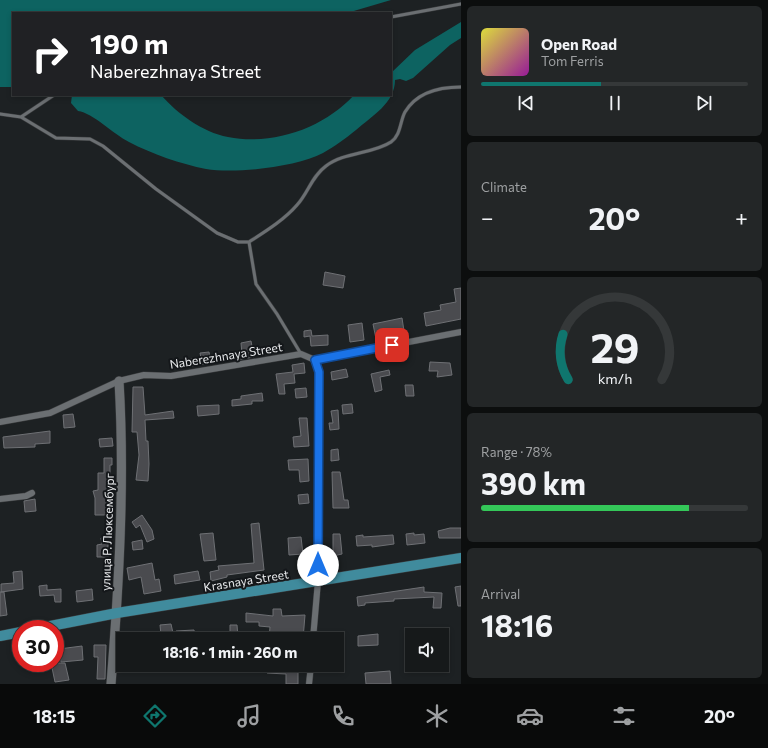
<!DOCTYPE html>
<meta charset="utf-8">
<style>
body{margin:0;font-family:Commissioner,sans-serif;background:#232627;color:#f1f3f6;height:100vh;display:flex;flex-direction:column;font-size:15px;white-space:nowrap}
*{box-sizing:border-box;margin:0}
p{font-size:13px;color:#9ea0a2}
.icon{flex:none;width:22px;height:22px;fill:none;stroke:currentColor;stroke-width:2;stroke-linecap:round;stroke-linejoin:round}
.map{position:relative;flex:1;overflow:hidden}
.side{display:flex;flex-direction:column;gap:6px;padding:6px;background:#0c0e0e;width:307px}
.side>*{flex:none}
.guide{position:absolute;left:12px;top:12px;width:380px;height:84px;border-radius:0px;box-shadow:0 2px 6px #0003,0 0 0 1px #353839;background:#202124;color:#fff;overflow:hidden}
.controls{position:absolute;left:405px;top:628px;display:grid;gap:8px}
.controls a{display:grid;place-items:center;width:44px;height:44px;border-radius:0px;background:#16191a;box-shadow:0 2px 6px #0003,0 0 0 1px #353839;font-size:20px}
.speed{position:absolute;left:12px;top:620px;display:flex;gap:8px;font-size:20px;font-weight:700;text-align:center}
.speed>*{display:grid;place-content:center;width:52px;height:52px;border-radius:50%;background:#16191a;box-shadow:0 2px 6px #0003,0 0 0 1px #353839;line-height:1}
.speed .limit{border:6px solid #d22;background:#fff;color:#111}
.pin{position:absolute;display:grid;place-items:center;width:34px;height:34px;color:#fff;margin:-17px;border-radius:8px;box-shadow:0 2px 6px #0006}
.me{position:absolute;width:44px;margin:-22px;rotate:0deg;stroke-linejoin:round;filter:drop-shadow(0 0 3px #0008)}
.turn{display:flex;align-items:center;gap:14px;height:84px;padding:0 12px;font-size:18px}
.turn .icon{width:52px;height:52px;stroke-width:2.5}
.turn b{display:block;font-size:28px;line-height:34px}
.big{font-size:30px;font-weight:700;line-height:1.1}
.side .card{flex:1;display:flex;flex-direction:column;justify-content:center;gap:6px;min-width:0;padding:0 14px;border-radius:6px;background:#232627}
.side .dial{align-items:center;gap:0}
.dial svg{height:104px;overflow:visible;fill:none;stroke:#353839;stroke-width:7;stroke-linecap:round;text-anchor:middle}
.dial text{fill:#f1f3f6;stroke:none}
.song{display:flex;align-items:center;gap:12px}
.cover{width:48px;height:48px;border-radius:6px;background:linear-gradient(135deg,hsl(60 70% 55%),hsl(300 70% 35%))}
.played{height:4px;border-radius:2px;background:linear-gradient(90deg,#0f766e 45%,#353839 45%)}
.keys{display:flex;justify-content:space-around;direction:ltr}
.heat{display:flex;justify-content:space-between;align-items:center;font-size:22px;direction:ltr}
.charge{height:6px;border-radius:3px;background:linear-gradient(90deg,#34c759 78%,#353839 0)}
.trip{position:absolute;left:116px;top:632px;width:228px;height:40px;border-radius:0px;background:#16191a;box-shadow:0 2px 6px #0003,0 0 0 1px #353839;font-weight:700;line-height:40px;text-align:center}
.menu{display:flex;height:64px;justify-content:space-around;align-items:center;background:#090a0a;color:#9ea0a2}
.menu .icon{width:28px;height:28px}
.menu .selected{color:#0f766e}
.menu b{font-size:18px;color:#f1f3f6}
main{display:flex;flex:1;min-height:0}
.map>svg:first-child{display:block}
</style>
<main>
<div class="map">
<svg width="461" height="684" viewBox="0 0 461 684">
<rect width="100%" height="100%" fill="#1d2123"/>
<path fill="#0d6361" d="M0,0H391L347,13H13V87H0Z
M461,22V38L450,45L413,78L406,81L400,79L395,80C395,103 372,116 356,130C346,138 334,147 323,153C296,167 236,174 206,169C181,164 152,154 129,142C113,134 93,113 78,111L71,103L72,95H161C178,114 202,132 228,137C273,146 324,128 354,95H391V73L415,50Z"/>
<path fill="#4a4b4f" stroke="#6e7074" d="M325,272L345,276L343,288L323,285Z
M461,288V319L426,326L424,313L441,310L440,305L456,302L454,289Z
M402,318L404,331L382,335L383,338L376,339L373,324Z
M362,323L364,340L350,342L348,325Z
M311,330L312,336L328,335V345L311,346L310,336L304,337V331Z
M251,341L254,357L236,360L235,355L242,354L241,343Z
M209,352L211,363L191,366L190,359L201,358L200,353Z
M430,362L450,363L452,375L437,377L438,371H429Z
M304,363L305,373L294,374L295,383L284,384L285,394H279L276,374L293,372L292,365Z
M346,369L348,377L332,380L331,372Z
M389,370L390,375L380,377L382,390L375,392L371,374Z
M405,385H413L414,396H406Z
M133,387H143L145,415L173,411L174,418L145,420L146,441H148L149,464L148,481L136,480L139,455L137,432H132Z
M306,388L307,397L296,398L295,389Z
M262,393L263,401H252V404L232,406V400L241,399V396Z
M352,404L353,413L343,414L342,405Z
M219,405V414L198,416L197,406Z
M338,410L339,429L330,430L329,423H333L331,411Z
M73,414L75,427L64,428L63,415Z
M299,418H307L309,446L294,447L293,437L301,436Z
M50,431V443L35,444V447L4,448L3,437Z
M112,438L113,446L100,447L99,439Z
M338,449L339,460L331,461V450Z
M104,458H112V465H110V481H109L111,496L108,497V515H95V498L93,491L98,490V473H104Z
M308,459L309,481L300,482L299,470H289L288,460Z
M332,472H340L344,500H348L349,508H333Z
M308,494L309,503L299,504L298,495Z
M35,499L36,511L25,512L24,501Z
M142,515L152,530L154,539L147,542L140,525L136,528L132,522Z
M259,523L264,570L227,575V577L211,581L210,572L219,570L218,566L254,563L251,524Z
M450,528H461V538H439L438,531Z
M213,533L216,560L204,561L200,534Z
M414,533V535L424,534L425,543L407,545L406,534Z
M333,534H340L342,554L333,556Z
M363,535V537L393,535L394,544L372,547V545L357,546L356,536Z
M301,537L303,554L289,555L288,538Z
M101,538H108V557H97V545L102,544Z
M142,540L143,549L133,550L132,542Z
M152,563L155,580L159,579L161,591L144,594L141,577L129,580L127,568Z
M22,571L23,589L1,592V584L14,583L13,572Z
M198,571L200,580L175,584L174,575Z
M47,585V590L61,589V602H55L54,595L40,596L39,586Z
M461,586V606H458L455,587Z
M424,587V592L442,593L441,608H433L434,597L394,599V601L365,603V605L358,606L357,597Z
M92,589L93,600L77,602L76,591Z
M0,592H4L7,615L0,616Z
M273,609H281L282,616L305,615L303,639H269L270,627L259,626V622H246V613L273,616Z
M171,624L173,633L161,635L160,625Z
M230,625H237L238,637L230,638Z
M194,630L195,638L176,639V631Z
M378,634V645L358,646V636Z
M94,645H106L105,679H97L98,657H94Z
M82,646L83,660L61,662L59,649Z
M51,663H65L69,680L55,682Z
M267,665H298V684H286V674L267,673Z
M390,671L391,684H366L365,673Z"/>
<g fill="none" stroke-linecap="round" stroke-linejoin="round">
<g stroke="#3a3c3e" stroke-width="4">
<path id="lane" d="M391,17L461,4
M0,114L21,117L56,138L90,139L103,146L156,189L217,233L238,242H249
M21,117L54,95
M301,354L277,314L256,284L249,242C266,231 284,220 297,205C308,193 312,176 326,166C344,152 373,154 391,142C401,135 400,121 405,112C417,92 440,87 461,87"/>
</g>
<g stroke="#3a3c3e" stroke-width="7">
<path id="street" d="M0,422L50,413L119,381L144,375L171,376L301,354L315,360L461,332
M0,499L26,496L32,493
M313,639L318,581L319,372L315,360
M309,684L311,665"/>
</g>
<g stroke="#3a3c3e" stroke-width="10">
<path id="secondary" d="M111,684C119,584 125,482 119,381"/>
</g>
<g stroke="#3a3c3e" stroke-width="11">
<path id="primary" d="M35,629L117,613L461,558
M0,636L21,632"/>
</g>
<use href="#lane" stroke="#6b6f72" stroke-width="3"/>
<use href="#street" stroke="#6b6f72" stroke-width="6"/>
<use href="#secondary" stroke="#6b6f72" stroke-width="9"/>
<use href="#primary" stroke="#408b9d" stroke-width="10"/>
</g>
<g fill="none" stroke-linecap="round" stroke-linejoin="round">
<g stroke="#114b97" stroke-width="10">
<path id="route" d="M318,565L319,372L315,360L392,345"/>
</g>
<use href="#route" stroke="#1a73e8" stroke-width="7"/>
</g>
<g text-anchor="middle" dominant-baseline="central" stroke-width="4" stroke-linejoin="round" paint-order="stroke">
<g font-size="12" fill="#e9ebed" stroke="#14171a">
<text transform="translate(226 355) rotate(-9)">Naberezhnaya Street</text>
<text transform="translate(107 532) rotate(-88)">улица Р. Люксембург</text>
<text transform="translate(246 580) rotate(-9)">Krasnaya Street</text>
</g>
</g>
</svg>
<div class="controls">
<a><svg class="icon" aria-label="sound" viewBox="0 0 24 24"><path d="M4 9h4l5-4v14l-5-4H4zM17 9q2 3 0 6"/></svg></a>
</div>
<div class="speed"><div class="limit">30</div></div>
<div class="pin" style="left:392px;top:345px;background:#d93025"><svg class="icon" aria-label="arrive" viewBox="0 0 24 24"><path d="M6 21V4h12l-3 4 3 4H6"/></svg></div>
<svg class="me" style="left:318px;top:565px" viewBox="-20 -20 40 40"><circle r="19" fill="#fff"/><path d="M0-13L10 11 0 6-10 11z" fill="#1a73e8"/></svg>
<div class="trip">18:16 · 1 min · 260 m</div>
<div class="guide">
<div class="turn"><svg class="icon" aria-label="right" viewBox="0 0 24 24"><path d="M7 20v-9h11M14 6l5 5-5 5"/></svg><div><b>190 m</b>Naberezhnaya Street</div></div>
</div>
</div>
<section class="side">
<div class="card">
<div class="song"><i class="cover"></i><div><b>Open Road</b><p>Tom Ferris</p></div></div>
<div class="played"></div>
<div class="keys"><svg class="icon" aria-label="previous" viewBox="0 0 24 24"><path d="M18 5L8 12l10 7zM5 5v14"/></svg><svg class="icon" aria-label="pause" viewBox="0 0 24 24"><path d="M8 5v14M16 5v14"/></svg><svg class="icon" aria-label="next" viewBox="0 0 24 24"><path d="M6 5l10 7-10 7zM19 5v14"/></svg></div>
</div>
<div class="card"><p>Climate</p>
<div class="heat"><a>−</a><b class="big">20°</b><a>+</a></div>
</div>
<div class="card dial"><svg viewBox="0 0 100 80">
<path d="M14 69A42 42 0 1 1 86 69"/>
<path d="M14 69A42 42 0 0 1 10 34" stroke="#0f766e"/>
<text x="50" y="56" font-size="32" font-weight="700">29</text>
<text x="50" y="72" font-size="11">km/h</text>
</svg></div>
<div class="card"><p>Range · 78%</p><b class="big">390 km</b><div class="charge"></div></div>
<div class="card"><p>Arrival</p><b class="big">18:16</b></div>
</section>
</main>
<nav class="menu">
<b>18:15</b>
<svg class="icon selected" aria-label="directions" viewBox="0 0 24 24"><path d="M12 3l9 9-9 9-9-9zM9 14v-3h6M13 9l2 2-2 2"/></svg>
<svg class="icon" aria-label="music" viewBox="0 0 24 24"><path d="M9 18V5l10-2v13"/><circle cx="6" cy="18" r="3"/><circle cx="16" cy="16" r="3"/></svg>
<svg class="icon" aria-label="phone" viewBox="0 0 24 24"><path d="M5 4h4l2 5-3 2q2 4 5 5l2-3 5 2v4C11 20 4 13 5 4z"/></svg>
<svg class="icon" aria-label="climate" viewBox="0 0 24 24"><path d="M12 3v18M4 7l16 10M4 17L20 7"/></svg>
<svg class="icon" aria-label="car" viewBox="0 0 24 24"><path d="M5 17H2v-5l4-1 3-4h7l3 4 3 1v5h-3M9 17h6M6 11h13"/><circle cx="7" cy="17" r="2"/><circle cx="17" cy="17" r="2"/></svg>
<svg class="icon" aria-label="filters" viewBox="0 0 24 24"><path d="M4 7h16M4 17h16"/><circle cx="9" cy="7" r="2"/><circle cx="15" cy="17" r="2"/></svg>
<b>20°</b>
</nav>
